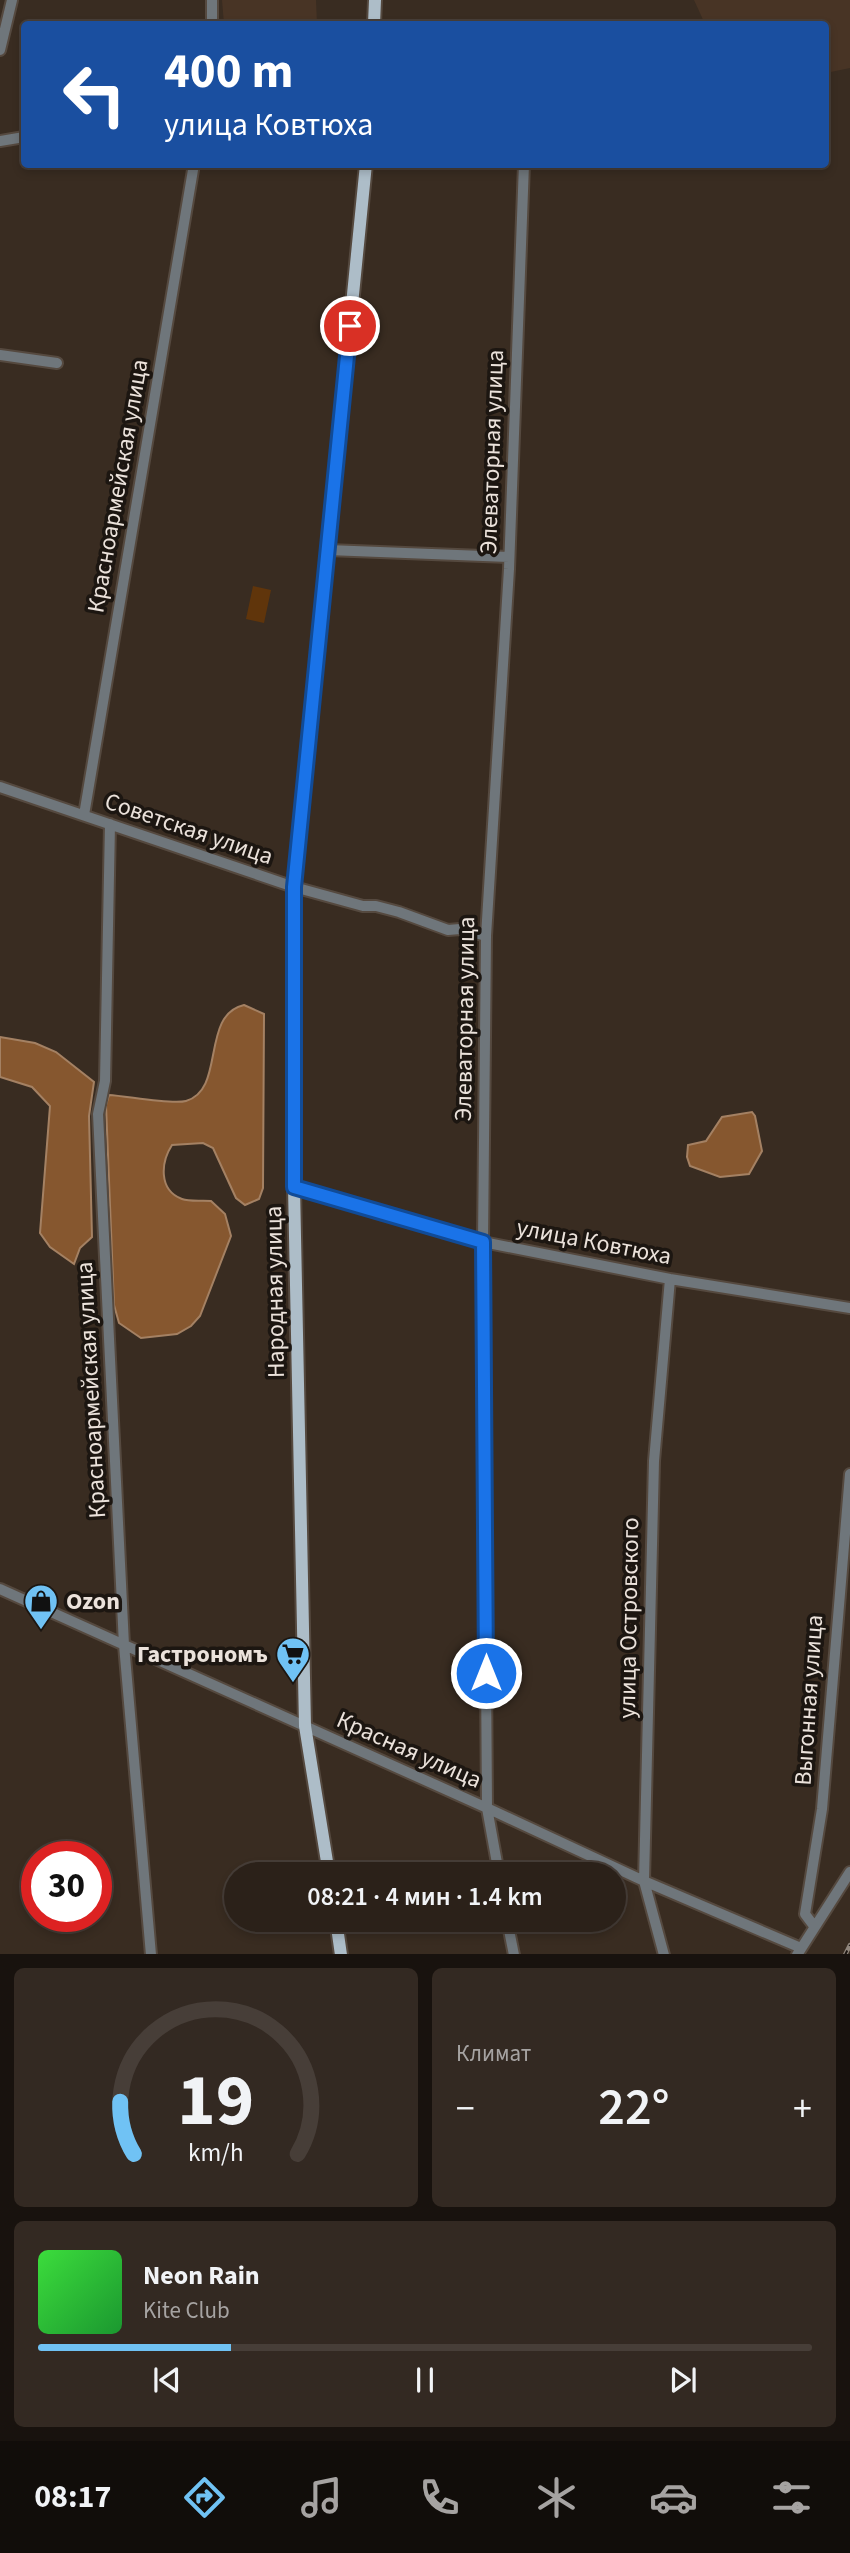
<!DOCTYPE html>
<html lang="ru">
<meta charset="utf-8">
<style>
body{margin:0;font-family:"Source Sans 3",sans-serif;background:#332922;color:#f1f3f6;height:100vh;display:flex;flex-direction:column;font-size:26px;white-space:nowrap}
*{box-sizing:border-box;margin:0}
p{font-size:23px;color:#a6a3a2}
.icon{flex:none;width:38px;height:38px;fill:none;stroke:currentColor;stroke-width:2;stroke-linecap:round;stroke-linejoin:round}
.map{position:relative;height:1954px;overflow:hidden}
.side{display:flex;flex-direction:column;gap:14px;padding:14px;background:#18120e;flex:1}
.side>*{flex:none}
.banner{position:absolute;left:21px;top:21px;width:808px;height:147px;border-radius:7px;box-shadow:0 4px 10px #0003,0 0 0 2px #473e38;background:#1a4fa0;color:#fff;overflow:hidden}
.speed{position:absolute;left:21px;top:1841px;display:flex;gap:14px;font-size:35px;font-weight:700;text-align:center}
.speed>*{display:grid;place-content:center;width:91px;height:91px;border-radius:50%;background:#2b2119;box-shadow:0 4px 10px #0003,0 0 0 2px #473e38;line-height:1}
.speed .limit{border:10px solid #d22;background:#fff;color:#111}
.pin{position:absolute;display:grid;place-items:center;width:60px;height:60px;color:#fff;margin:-30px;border:4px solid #fff;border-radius:50%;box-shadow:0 2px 7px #0007}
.me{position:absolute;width:77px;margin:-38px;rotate:0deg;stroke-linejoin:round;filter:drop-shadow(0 0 5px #0008)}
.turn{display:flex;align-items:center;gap:24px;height:147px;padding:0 28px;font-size:32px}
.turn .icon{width:91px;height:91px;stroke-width:2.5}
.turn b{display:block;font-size:49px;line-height:60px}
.big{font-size:52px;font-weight:600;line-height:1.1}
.side .card{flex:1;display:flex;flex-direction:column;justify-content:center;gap:10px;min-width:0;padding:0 24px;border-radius:10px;background:#332922}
.side .dial{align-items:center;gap:0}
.dial svg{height:182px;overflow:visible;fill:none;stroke:#473e38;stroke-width:7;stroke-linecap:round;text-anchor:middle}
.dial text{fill:#f1f3f6;stroke:none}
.song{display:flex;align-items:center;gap:21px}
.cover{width:84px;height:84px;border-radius:10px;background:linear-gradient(135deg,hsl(120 70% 55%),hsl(130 70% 35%))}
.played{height:7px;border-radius:4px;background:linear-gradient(90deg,#70c2f4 25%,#473e38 25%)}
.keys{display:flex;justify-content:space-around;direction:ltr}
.heat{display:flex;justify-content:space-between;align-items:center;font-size:38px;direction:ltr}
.side .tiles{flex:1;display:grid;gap:14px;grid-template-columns:1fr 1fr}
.card:last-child{grid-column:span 2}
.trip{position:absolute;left:224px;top:1862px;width:402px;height:70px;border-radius:35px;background:#2b2119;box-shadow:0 4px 10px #0003,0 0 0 2px #473e38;font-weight:600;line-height:70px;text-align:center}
.dock{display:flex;height:112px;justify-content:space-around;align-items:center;background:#110d0a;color:#a6a3a2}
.dock .icon{width:49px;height:49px}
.dock .on{color:#70c2f4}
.dock b{font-size:32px;color:#f1f3f6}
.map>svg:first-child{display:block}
</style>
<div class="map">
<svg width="850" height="1955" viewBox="0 0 850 1955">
<rect width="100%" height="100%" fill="#392c21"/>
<path fill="#483425" d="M222,0H316L317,24H224Z
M694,0H850V68L826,73V24H705Z"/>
<path fill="#60350b" d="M253,586L271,590L264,623L246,619Z"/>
<path fill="#86572f" stroke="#a48163" stroke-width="2" d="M244,1005L264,1014L263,1188L259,1199L245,1205L236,1198L213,1148L203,1143L172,1145C161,1162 158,1190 182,1199C190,1202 203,1200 211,1201L225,1214L231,1236L200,1316L191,1326L177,1334L141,1338L119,1323L114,1305L106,1105L109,1095C127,1096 171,1105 186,1101C226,1090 200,1015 244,1005Z
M0,1037L35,1043L56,1052L94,1082L89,1116L92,1237L80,1248L74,1264L50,1247L40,1233L50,1106L32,1087L0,1077Z
M752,1112L755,1116L762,1151L749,1174L720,1177L690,1166L687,1157L688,1145L706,1141L722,1117Z"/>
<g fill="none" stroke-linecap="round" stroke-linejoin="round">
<g stroke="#55493f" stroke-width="14">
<path id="minor" d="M212,0V24
M0,50L12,0
M0,141L24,137
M0,355L57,363
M328,550L509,557
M0,787L294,887L363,906H376L399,912L448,930L460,929L486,936
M84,815L194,164
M110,824L105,1081L98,1114L124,1645L151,1955
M294,1187L483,1242L670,1279L850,1308
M0,1589L487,1808L644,1881L801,1948
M499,1874L487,1808L483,1242L486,936L509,569L524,164
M507,1920L514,1955
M814,1926L805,1914L822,1809L850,1474
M664,1955L644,1881L654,1461L670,1279
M797,1955L850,1872"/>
</g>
<g stroke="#55493f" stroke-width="16">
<path id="major" d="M374,24L375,0
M329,1874L305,1726L294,1187V887L366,164
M336,1920L341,1955"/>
</g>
<use href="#minor" stroke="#6f767b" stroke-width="10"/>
<use href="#major" stroke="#adbdc8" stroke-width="12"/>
<g stroke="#91867d" stroke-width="4.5">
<path id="rail" d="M845,1955L850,1945"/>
</g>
<use href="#rail" stroke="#1c1611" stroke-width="2" stroke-dasharray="5" stroke-linecap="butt"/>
</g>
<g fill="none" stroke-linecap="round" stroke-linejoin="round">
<g stroke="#114b97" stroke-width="18">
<path id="route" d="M350,326L294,887V1187L483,1242L486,1673"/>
</g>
<use href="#route" stroke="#1a73e8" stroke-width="12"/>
</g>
<defs>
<g id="shop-pin" transform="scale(1.75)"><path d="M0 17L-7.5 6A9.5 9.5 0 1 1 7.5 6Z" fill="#70c2f4" stroke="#1c1611"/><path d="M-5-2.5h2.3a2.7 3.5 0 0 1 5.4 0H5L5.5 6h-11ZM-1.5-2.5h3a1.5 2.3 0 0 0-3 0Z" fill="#111"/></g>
<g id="supermarket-pin" transform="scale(1.75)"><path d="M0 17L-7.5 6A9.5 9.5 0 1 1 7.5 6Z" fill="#70c2f4" stroke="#1c1611"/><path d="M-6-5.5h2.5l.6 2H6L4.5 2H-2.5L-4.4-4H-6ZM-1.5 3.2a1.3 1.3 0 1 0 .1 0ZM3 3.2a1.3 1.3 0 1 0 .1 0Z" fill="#111"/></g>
</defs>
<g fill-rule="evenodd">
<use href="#shop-pin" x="41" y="1601"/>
<use href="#supermarket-pin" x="293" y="1654"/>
</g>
<g text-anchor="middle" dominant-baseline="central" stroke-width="7" stroke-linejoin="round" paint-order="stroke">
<g font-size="24" fill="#ebe2db" stroke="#1c1611">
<text transform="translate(492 452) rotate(-88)">Элеваторная улица</text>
<text transform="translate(118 486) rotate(-80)">Красноармейская улица</text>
<text transform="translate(189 829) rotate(19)">Советская улица</text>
<text transform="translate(465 1019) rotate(-89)">Элеваторная улица</text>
<text transform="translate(594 1242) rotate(11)">улица Ковтюха</text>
<text transform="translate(275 1292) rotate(-91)">Народная улица</text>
<text transform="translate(91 1390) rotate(-93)">Красноармейская улица</text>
<text transform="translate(629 1618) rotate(-89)">улица Островского</text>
<text transform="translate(809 1700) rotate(-86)">Выгонная улица</text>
<text transform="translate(409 1750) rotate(24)">Красная улица</text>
</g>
<g font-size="24" font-weight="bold" fill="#ebe2db" stroke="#1c1611" text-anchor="start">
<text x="66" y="1601">Ozon</text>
<text x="268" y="1654" text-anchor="end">Гастрономъ</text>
</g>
</g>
</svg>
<div class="speed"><div class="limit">30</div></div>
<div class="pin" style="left:350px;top:326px;background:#d93025"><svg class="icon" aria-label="arrive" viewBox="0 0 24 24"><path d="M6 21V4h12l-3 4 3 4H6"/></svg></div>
<svg class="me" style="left:486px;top:1673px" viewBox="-20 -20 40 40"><circle r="17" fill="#1a73e8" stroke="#fff" stroke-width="3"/><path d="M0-11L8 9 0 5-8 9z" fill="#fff"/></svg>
<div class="trip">08:21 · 4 мин · 1.4 km</div>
<div class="banner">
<div class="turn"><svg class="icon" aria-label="left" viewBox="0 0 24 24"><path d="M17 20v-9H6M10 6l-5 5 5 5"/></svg><div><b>400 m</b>улица Ковтюха</div></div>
</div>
</div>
<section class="side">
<div class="tiles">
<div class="card dial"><svg viewBox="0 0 100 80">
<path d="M14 69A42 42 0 1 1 86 69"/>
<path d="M14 69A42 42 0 0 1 8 46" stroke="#70c2f4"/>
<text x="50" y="56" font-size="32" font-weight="700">19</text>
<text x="50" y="72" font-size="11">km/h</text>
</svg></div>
<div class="card"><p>Климат</p>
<div class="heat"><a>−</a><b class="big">22°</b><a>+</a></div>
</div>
<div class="card">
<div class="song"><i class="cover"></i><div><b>Neon Rain</b><p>Kite Club</p></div></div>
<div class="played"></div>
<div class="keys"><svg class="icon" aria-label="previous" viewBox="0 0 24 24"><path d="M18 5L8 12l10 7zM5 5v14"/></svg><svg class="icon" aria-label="pause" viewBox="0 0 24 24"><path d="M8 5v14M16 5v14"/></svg><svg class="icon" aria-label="next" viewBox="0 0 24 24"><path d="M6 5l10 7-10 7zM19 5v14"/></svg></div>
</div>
</div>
</section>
<nav class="dock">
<b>08:17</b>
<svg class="icon on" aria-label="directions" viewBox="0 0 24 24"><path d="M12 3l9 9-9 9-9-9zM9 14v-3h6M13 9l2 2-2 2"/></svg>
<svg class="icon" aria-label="music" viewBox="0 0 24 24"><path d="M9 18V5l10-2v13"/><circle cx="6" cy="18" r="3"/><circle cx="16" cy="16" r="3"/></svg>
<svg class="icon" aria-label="phone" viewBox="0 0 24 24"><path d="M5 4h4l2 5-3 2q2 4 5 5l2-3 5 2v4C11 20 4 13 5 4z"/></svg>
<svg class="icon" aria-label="climate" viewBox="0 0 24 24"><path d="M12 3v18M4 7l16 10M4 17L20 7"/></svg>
<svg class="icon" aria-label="car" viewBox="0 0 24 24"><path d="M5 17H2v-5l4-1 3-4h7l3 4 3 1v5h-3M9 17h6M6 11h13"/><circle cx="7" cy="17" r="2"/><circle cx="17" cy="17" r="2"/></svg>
<svg class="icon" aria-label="filters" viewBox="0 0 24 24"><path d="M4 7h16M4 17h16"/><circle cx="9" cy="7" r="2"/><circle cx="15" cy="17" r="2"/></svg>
</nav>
